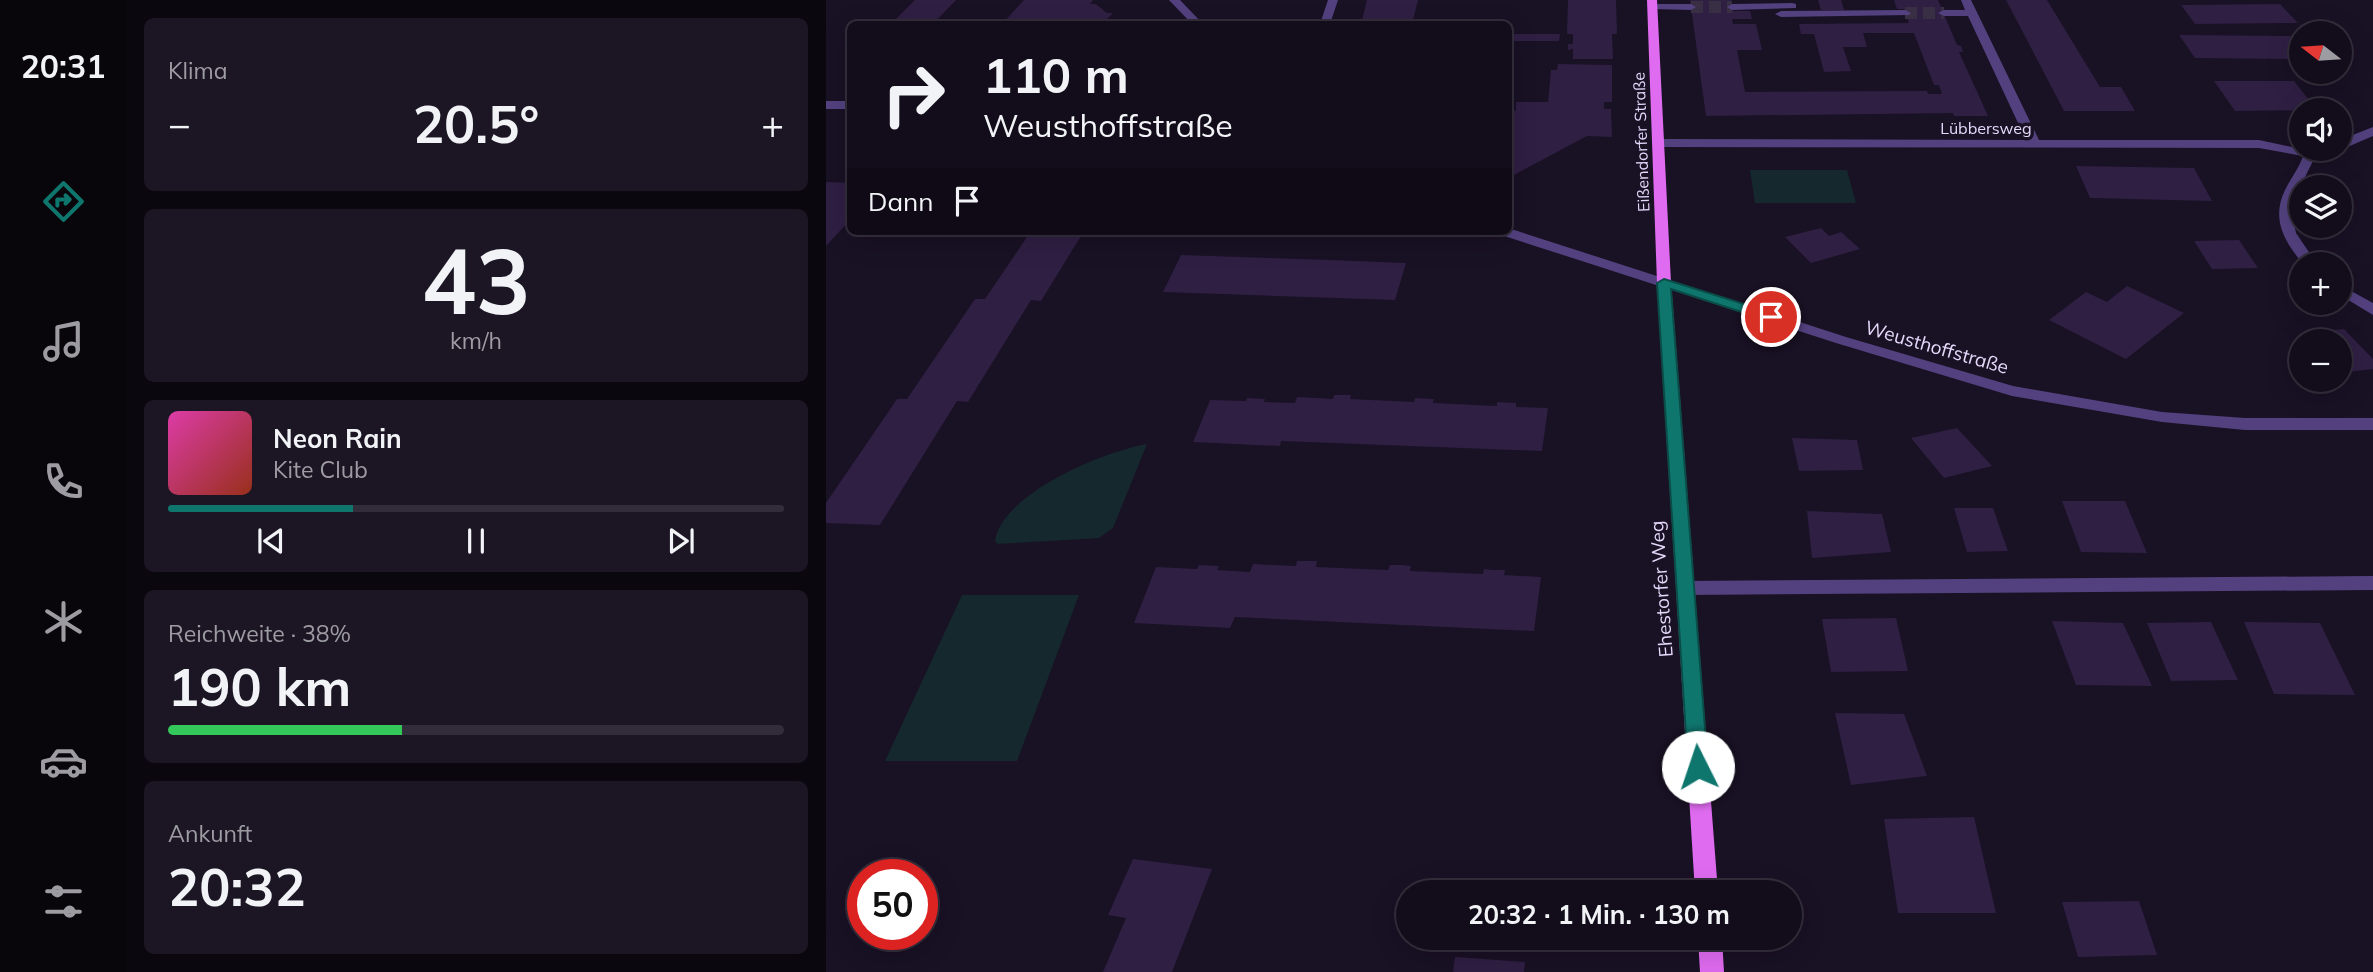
<!DOCTYPE html>
<html lang="de">
<meta charset="utf-8">
<style>
body{margin:0;font-family:Mulish,sans-serif;background:#1c1624;color:#f1f3f6;height:100vh;display:flex;flex-direction:column;font-size:26px;white-space:nowrap}
*{box-sizing:border-box;margin:0}
p{font-size:23px;color:#9d9ca3}
.icon{flex:none;width:38px;height:38px;fill:none;stroke:currentColor;stroke-width:2;stroke-linecap:round;stroke-linejoin:round}
.map{position:relative;flex:1;overflow:hidden}
.details{display:flex;flex-direction:column;gap:18px;padding:18px;background:#0a070f;width:700px}
.details>*{flex:none}
.guide{position:absolute;left:21px;top:21px;width:665px;height:214px;border-radius:10px;box-shadow:0 7px 28px #0002,0 0 0 2px #322d3a;background:#130d1b;color:#f1f3f6;overflow:hidden}
.needle{width:46px;rotate:287deg}
.tools{position:absolute;left:1463px;top:21px;display:grid;gap:14px}
.tools a{display:grid;place-items:center;width:63px;height:63px;border-radius:50%;background:#130d1b;box-shadow:0 7px 28px #0002,0 0 0 2px #322d3a;font-size:35px}
.speed{position:absolute;left:21px;top:859px;display:flex;gap:14px;font-size:35px;font-weight:700;text-align:center}
.speed>*{display:grid;place-content:center;width:91px;height:91px;border-radius:50%;background:#130d1b;box-shadow:0 7px 28px #0002,0 0 0 2px #322d3a;line-height:1}
.speed .limit{border:10px solid #d22;background:#fff;color:#111}
.pin{position:absolute;display:grid;place-items:center;width:60px;height:60px;color:#fff;margin:-30px;border:4px solid #fff;border-radius:50%;box-shadow:0 2px 7px #0007}
.me{position:absolute;width:77px;margin:-38px;rotate:356deg;stroke-linejoin:round;filter:drop-shadow(0 0 5px #0008)}
.turn{display:flex;align-items:center;gap:24px;height:147px;padding:0 21px;font-size:32px}
.turn .icon{width:91px;height:91px;stroke-width:2.5}
.turn b{display:block;font-size:49px;line-height:60px}
.then{display:flex;align-items:center;height:66px;padding:0 21px;background:#0003;gap:14px;font-size:26px}
.big{font-size:52px;font-weight:700;line-height:1.1}
.details .card{flex:1;display:flex;flex-direction:column;justify-content:center;gap:10px;min-width:0;padding:0 24px;border-radius:10px;background:#1c1624}
.details .dial{align-items:center;gap:0}
.dial b{font-size:91px;line-height:1}
.song{display:flex;align-items:center;gap:21px}
.cover{width:84px;height:84px;border-radius:10px;background:linear-gradient(135deg,hsl(320 70% 55%),hsl(10 70% 35%))}
.played{height:7px;border-radius:4px;background:linear-gradient(90deg,#0f766e 30%,#322d3a 30%)}
.keys{display:flex;justify-content:space-around;direction:ltr}
.heat{display:flex;justify-content:space-between;align-items:center;font-size:38px;direction:ltr}
.charge{height:10px;border-radius:5px;background:linear-gradient(90deg,#34c759 38%,#322d3a 0)}
.trip{position:absolute;left:570px;top:880px;width:406px;height:70px;border-radius:35px;background:#130d1b;box-shadow:0 7px 28px #0002,0 0 0 2px #322d3a;font-weight:700;line-height:70px;text-align:center}
main{display:flex;flex:1;min-height:0}
.tab-bar{display:flex;flex-direction:column;width:126px;justify-content:space-around;align-items:center;background:#08050b;color:#9d9ca3}
.tab-bar .icon{width:49px;height:49px}
.tab-bar .current{color:#0f766e}
.tab-bar b{font-size:32px;color:#f1f3f6}
.map>svg:first-child{display:block}
</style>
<main>
<nav class="tab-bar">
<b>20:31</b>
<svg class="icon current" aria-label="directions" viewBox="0 0 24 24"><path d="M12 3l9 9-9 9-9-9zM9 14v-3h6M13 9l2 2-2 2"/></svg>
<svg class="icon" aria-label="music" viewBox="0 0 24 24"><path d="M9 18V5l10-2v13"/><circle cx="6" cy="18" r="3"/><circle cx="16" cy="16" r="3"/></svg>
<svg class="icon" aria-label="phone" viewBox="0 0 24 24"><path d="M5 4h4l2 5-3 2q2 4 5 5l2-3 5 2v4C11 20 4 13 5 4z"/></svg>
<svg class="icon" aria-label="climate" viewBox="0 0 24 24"><path d="M12 3v18M4 7l16 10M4 17L20 7"/></svg>
<svg class="icon" aria-label="car" viewBox="0 0 24 24"><path d="M5 17H2v-5l4-1 3-4h7l3 4 3 1v5h-3M9 17h6M6 11h13"/><circle cx="7" cy="17" r="2"/><circle cx="17" cy="17" r="2"/></svg>
<svg class="icon" aria-label="filters" viewBox="0 0 24 24"><path d="M4 7h16M4 17h16"/><circle cx="9" cy="7" r="2"/><circle cx="15" cy="17" r="2"/></svg>
</nav>
<section class="details">
<div class="card"><p>Klima</p>
<div class="heat"><a>−</a><b class="big">20.5°</b><a>+</a></div>
</div>
<div class="card dial"><b>43</b><p>km/h</p></div>
<div class="card">
<div class="song"><i class="cover"></i><div><b>Neon Rain</b><p>Kite Club</p></div></div>
<div class="played"></div>
<div class="keys"><svg class="icon" aria-label="previous" viewBox="0 0 24 24"><path d="M18 5L8 12l10 7zM5 5v14"/></svg><svg class="icon" aria-label="pause" viewBox="0 0 24 24"><path d="M8 5v14M16 5v14"/></svg><svg class="icon" aria-label="next" viewBox="0 0 24 24"><path d="M6 5l10 7-10 7zM19 5v14"/></svg></div>
</div>
<div class="card"><p>Reichweite · 38%</p><b class="big">190 km</b><div class="charge"></div></div>
<div class="card"><p>Ankunft</p><b class="big">20:32</b></div>
</section>
<div class="map">
<svg width="1547" height="972" viewBox="0 0 1547 972">
<rect width="100%" height="100%" fill="#191124"/>
<path fill="#15282e" d="M924,170H1021L1030,203H929Z
M321,444L287,528L273,538L172,544L169,541C176,493 279,451 321,444Z
M136,595H253L191,761H59Z"/>
<path fill="#2f1f43" d="M89,0H130L107,24H65Z
M198,0H267L264,4H270L281,13H287L276,24H176Z
M541,0H592L586,24H535Z
M742,0H790L791,34H786L787,59H747V49L742,50V44H747V34H741Z
M864,0H905L907,11H924L926,19H906L907,24H930L936,50H911L919,92L1101,91L1102,94H1116L1113,85H1108L1088,33H1037L1041,47H1017L1025,71L998,72L988,34H975L973,24L1083,23L1078,9H1071L1068,0H1112L1131,45L1135,46L1137,52H1133L1162,116H1128L1127,113L880,116Z
M992,0H1015L1018,10H995Z
M1180,0H1221L1274,87H1295L1309,111H1238Z
M1454,4L1472,23L1369,24L1355,5Z
M682,34H734L733,41H682Z
M1353,35L1475,36V59L1369,58Z
M732,64L786,65V102H778V109H785L786,137L761,136L682,178V107L690,111V102H722L725,70H731Z
M1388,81H1468L1491,110L1409,111Z
M1250,166L1368,168L1386,201L1264,198Z
M0,182L24,183V220L0,246Z
M995,228L1003,236L1015,232L1034,249L985,263L959,237Z
M205,231H258L215,301L205,300L142,402L131,401L54,525L0,523V503L71,399H81L149,299H159Z
M1413,240L1432,268L1386,269L1368,241Z
M355,255L504,260L580,263L569,300L337,292Z
M1301,286L1358,313L1300,359L1223,320L1260,292L1281,302Z
M1518,329L1547,359V369L1514,373V341H1480L1474,334Z
M508,395H525L524,399L588,402L589,398L608,399L607,403L671,406V402L690,403V407L722,408L716,451L455,441L454,446L367,442L384,400L420,401L421,398L439,399L438,402L469,403L471,397L507,399Z
M1131,428L1166,466L1118,478L1085,438Z
M966,438L1031,440L1037,470L973,471Z
M1236,501H1299L1321,553L1255,552Z
M1128,508H1167L1182,551L1141,552Z
M981,511L1056,514L1065,552L986,558Z
M471,561H491L490,567L562,570L564,565H576L585,566L584,571L657,574L658,569L667,570H679L678,575L715,577L708,631L409,617L404,628L308,623L330,567L371,569L373,565L393,566L391,570L424,572L427,564L470,566Z
M1070,618L1082,671L1005,672L996,619Z
M1226,621L1297,623L1326,686L1250,685Z
M1385,622L1412,680L1345,681L1321,623Z
M1418,622L1494,623L1529,695L1448,694Z
M1009,713L1078,714L1101,776L1025,785Z
M1148,817L1170,913H1072L1058,819Z
M307,859L386,869L346,972H277L300,918L282,915Z
M1313,901L1331,955L1252,957L1236,902Z
M629,957L699,962L698,972H627Z"/>
<g fill="none" stroke-linecap="round" stroke-linejoin="round">
<path stroke="#382f44" stroke-width="12" stroke-dasharray="12 6" stroke-linecap="butt" d="M865,7H906
M1079,13H1118"/>
<path fill="#52417e" fill-rule="evenodd" d="M343,0H354L377,24H366Z
M502,0H512L504,24H494Z
M1135,0H1145L1213,140H1433L1475,149H1504L1490,155L1472,191L1466,213L1470,233L1491,264H1477C1458,241 1445,219 1459,190C1465,178 1473,168 1477,156L1433,148L835,147L829,143L835,139L1200,140L1142,16H1118L1112,13L1118,10H1139Z
M966,3L970,4V8L906,10L901,7L906,4Z
M822,4H865L870,7L865,10L826,9L821,6Z
M1079,10L1085,13L1083,15L955,17L949,14L955,11Z
M0,101H24V109H0Z
M1547,127V136L1519,148L1514,149V140Z
M682,228L1020,337L1187,386L1336,412L1419,418H1547V430H1419L1336,422L1186,396L1010,343L672,234L670,231H682Z
M1514,285L1547,303V315L1514,295Z
M1547,576V590L859,595L852,593L850,588L852,583L859,581Z"/>
<path fill="#df6bf0" fill-rule="evenodd" d="M821,0H831L845,283L892,892H869L831,283Z
M872,938H896L898,972H874Z"/>
</g>
<path fill="#0f766e" stroke="#0a4d48" stroke-width="2" d="M838,279L950,314L952,317L950,320H940L845,289L882,767L879,773L872,776L865,773L862,767L831,283Z"/>
<g text-anchor="middle" dominant-baseline="central" stroke-width="7" stroke-linejoin="round" paint-order="stroke">
<g font-size="16" fill="#e5d8fb" stroke="#191124">
<text x="1160" y="128">Lübbersweg</text>
<text transform="translate(815 142) rotate(-92)">Eißendorfer Straße</text>
</g>
<g font-size="19" fill="#e5d8fb" stroke="#191124">
<text transform="translate(1111 347) rotate(16)">Weusthoffstraße</text>
<text transform="translate(835 589) rotate(-94)">Ehestorfer Weg</text>
</g>
</g>
</svg>
<div class="tools">
<a><svg class="needle" viewBox="-14 -14 28 28"><path d="M0-13l5 13h-10z" fill="#e53935"/><path d="M0 13l5-13h-10z" fill="#9d9ca3"/></svg></a>
<a><svg class="icon" aria-label="sound" viewBox="0 0 24 24"><path d="M4 9h4l5-4v14l-5-4H4zM17 9q2 3 0 6"/></svg></a>
<a><svg class="icon" aria-label="layers" viewBox="0 0 24 24"><path d="M12 4l9 5-9 5-9-5zM3 14l9 5 9-5"/></svg></a>
<a>+</a>
<a>−</a>
</div>
<div class="speed"><div class="limit">50</div></div>
<div class="pin" style="left:945px;top:317px;background:#d93025"><svg class="icon" aria-label="arrive" viewBox="0 0 24 24"><path d="M6 21V4h12l-3 4 3 4H6"/></svg></div>
<svg class="me" style="left:872px;top:767px" viewBox="-20 -20 40 40"><circle r="19" fill="#fff"/><path d="M0-13L10 11 0 6-10 11z" fill="#0f766e"/></svg>
<div class="trip">20:32 · 1 Min. · 130 m</div>
<div class="guide">
<div class="turn"><svg class="icon" aria-label="right" viewBox="0 0 24 24"><path d="M7 20v-9h11M14 6l5 5-5 5"/></svg><div><b>110 m</b>Weusthoffstraße</div></div>
<div class="then">Dann<svg class="icon" aria-label="arrive" viewBox="0 0 24 24"><path d="M6 21V4h12l-3 4 3 4H6"/></svg></div>
</div>
</div>
</main>
